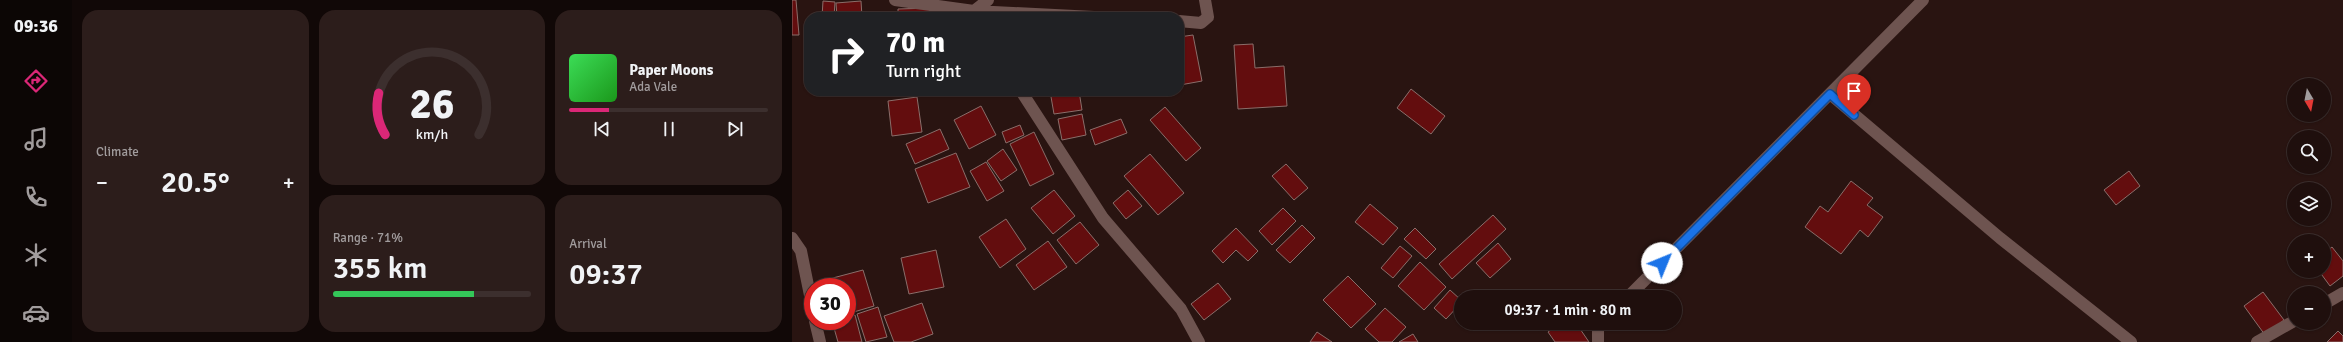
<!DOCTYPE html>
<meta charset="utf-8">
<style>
body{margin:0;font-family:Signika,sans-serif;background:#2c1d1b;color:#f1f3f6;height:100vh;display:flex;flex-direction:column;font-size:15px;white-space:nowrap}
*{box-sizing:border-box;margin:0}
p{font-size:13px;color:#a19c9d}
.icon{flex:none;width:22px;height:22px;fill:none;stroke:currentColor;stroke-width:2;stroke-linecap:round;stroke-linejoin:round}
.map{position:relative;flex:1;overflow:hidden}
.sheet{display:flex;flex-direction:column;gap:10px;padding:10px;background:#110807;width:720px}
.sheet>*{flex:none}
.banner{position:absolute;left:12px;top:12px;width:380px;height:84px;border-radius:16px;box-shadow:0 1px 3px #0004,0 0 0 1px #3c2f2e;background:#202124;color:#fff;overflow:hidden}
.needle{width:26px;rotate:170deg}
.controls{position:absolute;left:1495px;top:78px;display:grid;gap:8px}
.controls a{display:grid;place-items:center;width:44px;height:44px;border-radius:50%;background:#1f0f0d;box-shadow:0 1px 3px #0004,0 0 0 1px #3c2f2e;font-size:20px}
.speed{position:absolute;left:12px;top:278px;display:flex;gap:8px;font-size:20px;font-weight:700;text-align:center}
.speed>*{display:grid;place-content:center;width:52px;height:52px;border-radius:50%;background:#1f0f0d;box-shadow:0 1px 3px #0004,0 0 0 1px #3c2f2e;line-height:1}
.speed .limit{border:6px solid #d22;background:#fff;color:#111}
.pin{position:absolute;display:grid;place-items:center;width:34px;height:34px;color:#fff;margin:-41px -17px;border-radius:50% 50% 50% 0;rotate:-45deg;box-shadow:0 0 4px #0007}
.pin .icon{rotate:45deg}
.me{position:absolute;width:44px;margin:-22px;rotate:45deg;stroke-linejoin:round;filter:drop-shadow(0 0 3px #0008)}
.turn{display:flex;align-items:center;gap:14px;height:84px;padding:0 16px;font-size:18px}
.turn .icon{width:52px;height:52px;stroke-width:2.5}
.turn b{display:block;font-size:28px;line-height:34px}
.big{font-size:30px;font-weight:600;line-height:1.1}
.sheet .tile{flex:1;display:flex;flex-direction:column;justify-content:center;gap:6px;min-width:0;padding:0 14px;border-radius:16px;background:#2c1d1b}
.sheet .dial{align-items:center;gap:0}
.dial svg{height:104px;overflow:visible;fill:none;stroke:#3c2f2e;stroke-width:7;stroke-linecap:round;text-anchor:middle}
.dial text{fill:#f1f3f6;stroke:none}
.song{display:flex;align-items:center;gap:12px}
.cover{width:48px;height:48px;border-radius:6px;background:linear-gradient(135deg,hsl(130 70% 55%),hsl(120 70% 35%))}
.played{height:4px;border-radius:2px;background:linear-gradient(90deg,#db2777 20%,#3c2f2e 20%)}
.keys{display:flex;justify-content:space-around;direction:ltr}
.heat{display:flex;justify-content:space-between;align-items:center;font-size:22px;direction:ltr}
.charge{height:6px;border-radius:3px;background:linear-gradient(90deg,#34c759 71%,#3c2f2e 0)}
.sheet .tiles{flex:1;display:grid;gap:10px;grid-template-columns:repeat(3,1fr)}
.tile:first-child{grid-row:span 2}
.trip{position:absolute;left:662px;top:290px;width:228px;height:40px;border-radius:20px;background:#1f0f0d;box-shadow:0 1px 3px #0004,0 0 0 1px #3c2f2e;font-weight:600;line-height:40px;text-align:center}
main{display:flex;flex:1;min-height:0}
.tab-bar{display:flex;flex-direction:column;width:72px;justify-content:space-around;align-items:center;background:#0c0605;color:#a19c9d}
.tab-bar .icon{width:28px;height:28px}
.tab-bar .on{color:#db2777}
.tab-bar b{font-size:18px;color:#f1f3f6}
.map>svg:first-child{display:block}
</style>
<main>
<nav class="tab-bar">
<b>09:36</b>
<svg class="icon on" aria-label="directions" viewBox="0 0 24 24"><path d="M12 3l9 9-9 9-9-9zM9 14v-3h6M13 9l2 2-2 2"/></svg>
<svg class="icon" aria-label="music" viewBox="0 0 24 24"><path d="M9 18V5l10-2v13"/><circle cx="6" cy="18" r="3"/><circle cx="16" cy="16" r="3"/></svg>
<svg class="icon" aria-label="phone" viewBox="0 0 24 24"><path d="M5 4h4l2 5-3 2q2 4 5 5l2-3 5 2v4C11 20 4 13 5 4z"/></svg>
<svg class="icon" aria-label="climate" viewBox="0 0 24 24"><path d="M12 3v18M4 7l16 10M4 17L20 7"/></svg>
<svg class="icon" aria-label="car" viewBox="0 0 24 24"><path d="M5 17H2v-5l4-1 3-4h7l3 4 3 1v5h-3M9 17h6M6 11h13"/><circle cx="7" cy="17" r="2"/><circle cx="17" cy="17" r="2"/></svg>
</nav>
<section class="sheet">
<div class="tiles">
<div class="tile"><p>Climate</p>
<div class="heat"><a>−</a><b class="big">20.5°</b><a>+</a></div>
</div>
<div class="tile dial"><svg viewBox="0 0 100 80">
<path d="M14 69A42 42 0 1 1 86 69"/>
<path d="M14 69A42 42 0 0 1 9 37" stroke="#db2777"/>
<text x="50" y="56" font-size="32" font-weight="700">26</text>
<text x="50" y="72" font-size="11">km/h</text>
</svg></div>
<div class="tile">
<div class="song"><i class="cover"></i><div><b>Paper Moons</b><p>Ada Vale</p></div></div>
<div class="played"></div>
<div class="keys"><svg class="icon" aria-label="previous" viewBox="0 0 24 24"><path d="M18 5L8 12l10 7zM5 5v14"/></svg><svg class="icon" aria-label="pause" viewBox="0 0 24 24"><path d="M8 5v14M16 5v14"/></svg><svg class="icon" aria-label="next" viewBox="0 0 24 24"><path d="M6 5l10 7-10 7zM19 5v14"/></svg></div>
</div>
<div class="tile"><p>Range · 71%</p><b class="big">355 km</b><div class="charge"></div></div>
<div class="tile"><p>Arrival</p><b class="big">09:37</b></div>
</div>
</section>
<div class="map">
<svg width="1551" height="342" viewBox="0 0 1551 342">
<rect width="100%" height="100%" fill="#291411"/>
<path fill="#630d0e" stroke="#8a6e6a" d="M0,0H4L7,35H0Z
M31,1L43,2L42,17H30Z
M69,1L70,17H45L44,3Z
M138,8V17H106V9Z
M401,35L410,81L388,85L387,37Z
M461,44L463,68L492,66L495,106L446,109L442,45Z
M619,89L653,116L639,134L605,108Z
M87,91H115V92L88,95Z
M258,91H287L290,110L262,114Z
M125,97L130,132L100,136L96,101Z
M189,106L204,135L177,149L162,120Z
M373,107L409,148L394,161L358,120Z
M290,114L294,135L270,140L266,119Z
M329,119L335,133L303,145L298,130Z
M228,125L232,135L214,143L210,132Z
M148,129L157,149L123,164L114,144Z
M242,132L262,174L238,186L218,144Z
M211,149L225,170L209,181L195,161Z
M164,153L178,187L136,203L123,169Z
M358,154L392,193L366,215L332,176Z
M194,162L212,191L195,201L178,171Z
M494,164L516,188L502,200L480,176Z
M1337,171L1348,186L1324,205L1312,190Z
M1059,181L1081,198L1075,205L1091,217L1076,237L1068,230L1049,254L1013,227L1028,206L1036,212Z
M262,190L283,216L261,234L239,208Z
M336,190L350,206L334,219L321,203Z
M578,204L606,228L591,245L563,222Z
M491,208L504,221L480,245L467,231Z
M701,215L714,229L660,279L647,264Z
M214,219L234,249L208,268L187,237Z
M288,222L307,245L284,264L265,240Z
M510,225L523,238L498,263L484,250Z
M444,228L466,251L456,261L444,250L431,263L420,251Z
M623,228L644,249L634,259L612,239Z
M256,241L275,267L242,290L224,265Z
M706,243L719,259L698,278L684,263Z
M608,246L620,256L601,278L589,268Z
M1540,247L1551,261V276L1538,286L1527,271H1532V253Z
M144,250L152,287L117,294L109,258Z
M628,262L654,287L632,310L606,286Z
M71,270L82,306L55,314V287H39L37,279Z
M556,276L584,304L559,328L531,300Z
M426,283L439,299L412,320L399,304Z
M658,290L669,300V303L654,319L642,308Z
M1471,292L1492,320L1473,335L1452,306Z
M130,303L141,334L119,342H102L92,316Z
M86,307L95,337L74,342L65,314Z
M593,308L614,327L600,342H587L573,329Z
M63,315L70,342H46L40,321H55V317Z
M768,323H784L797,342H763L756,332Z
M1546,331L1551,336V342H1535Z
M525,332L540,342H518Z
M621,334L626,342H607Z"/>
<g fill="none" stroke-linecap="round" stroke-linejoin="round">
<path stroke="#6e5450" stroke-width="12" d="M103,0L182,11L302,17
M184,13L182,11L196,0
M387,21L409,23L416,17L413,0
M229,91L311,218L389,309L407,342
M1038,94L1208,238L1339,342
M0,238L9,251L21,310
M836,297L1131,0
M1532,304L1551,293
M23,321L28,342
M806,342V327L810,323
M1465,342L1502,321"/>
</g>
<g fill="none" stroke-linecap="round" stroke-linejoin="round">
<g stroke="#114b97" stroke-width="10">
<path id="route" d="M870,263L1038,94L1062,115"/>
</g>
<use href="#route" stroke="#1a73e8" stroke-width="7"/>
</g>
</svg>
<div class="controls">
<a><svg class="needle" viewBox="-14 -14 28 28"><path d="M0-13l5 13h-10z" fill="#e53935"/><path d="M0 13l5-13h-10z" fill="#a19c9d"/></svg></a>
<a><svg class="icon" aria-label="search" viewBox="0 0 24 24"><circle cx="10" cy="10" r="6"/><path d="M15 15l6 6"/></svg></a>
<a><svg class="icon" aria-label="layers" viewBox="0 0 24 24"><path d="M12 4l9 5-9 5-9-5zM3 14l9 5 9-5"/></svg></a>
<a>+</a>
<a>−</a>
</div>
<div class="speed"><div class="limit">30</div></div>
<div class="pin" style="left:1062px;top:115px;background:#d93025"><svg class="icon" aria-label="arrive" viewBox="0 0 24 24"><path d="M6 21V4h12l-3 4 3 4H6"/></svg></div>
<svg class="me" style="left:870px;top:263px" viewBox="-20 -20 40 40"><circle r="19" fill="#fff"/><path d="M0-13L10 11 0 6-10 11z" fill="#1a73e8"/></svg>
<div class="trip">09:37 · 1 min · 80 m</div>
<div class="banner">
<div class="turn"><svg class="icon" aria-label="right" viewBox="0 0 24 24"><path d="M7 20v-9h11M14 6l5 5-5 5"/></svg><div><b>70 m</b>Turn right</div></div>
</div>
</div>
</main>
